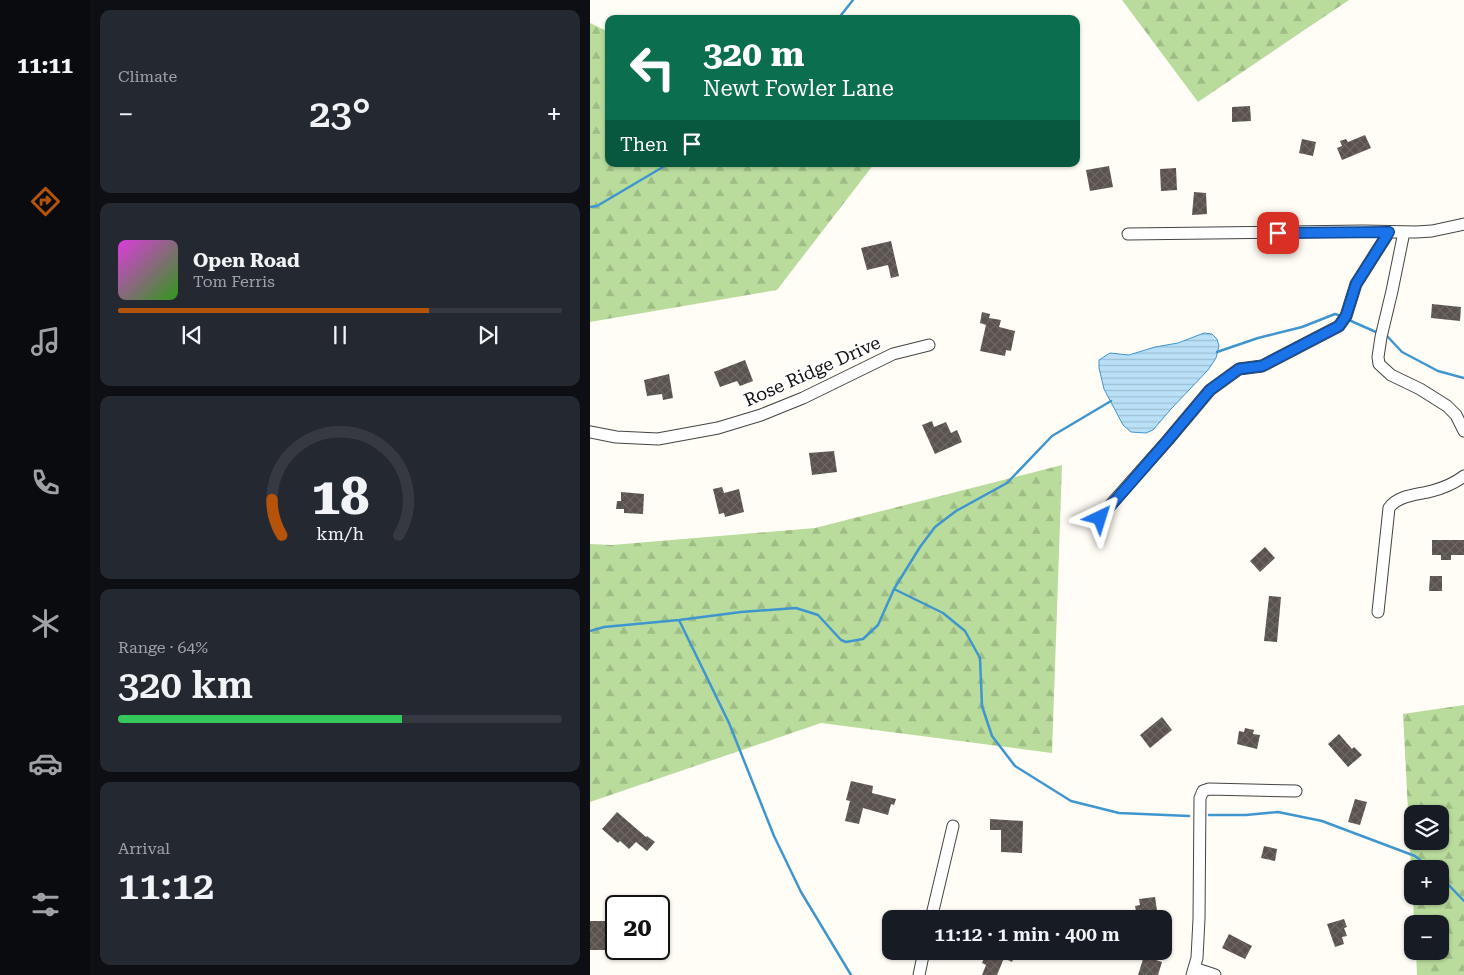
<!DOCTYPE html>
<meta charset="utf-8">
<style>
body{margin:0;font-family:"Roboto Serif",serif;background:#242831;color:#f1f3f6;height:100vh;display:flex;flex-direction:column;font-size:19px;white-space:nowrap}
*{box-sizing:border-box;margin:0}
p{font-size:16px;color:#9ea1a6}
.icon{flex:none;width:28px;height:28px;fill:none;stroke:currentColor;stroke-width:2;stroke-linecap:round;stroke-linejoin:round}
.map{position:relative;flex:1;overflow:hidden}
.drawer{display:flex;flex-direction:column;gap:10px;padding:10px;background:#0d0f14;width:500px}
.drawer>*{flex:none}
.guide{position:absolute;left:15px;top:15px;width:475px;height:152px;border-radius:10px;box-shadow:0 1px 4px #0004;background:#0b6e4f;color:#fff;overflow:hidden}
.tools{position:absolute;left:814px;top:805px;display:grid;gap:10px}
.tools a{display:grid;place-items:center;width:45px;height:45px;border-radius:10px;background:#171b24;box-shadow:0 1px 4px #0004;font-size:25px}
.speed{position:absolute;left:15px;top:895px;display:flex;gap:10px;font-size:25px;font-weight:700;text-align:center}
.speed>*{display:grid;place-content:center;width:65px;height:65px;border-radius:50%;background:#171b24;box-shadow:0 1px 4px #0004;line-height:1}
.speed .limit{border:2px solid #111;border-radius:8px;background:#fff;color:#111}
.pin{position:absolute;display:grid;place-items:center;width:42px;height:42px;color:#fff;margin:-21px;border-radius:10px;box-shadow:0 2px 8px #0006}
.me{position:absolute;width:55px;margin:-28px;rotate:41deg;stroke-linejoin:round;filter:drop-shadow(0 0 4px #0008)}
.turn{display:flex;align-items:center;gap:18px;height:105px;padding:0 15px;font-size:22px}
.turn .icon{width:65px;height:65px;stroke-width:2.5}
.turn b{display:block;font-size:35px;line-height:42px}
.then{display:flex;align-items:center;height:48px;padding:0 15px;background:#0003;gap:10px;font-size:19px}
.big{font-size:38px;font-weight:600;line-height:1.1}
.drawer .widget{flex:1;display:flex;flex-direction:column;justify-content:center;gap:8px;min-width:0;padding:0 18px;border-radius:10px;background:#242831}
.drawer .dial{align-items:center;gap:0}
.dial svg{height:130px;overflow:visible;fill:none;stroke:#363941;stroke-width:7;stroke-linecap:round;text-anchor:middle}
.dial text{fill:#f1f3f6;stroke:none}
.song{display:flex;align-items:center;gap:15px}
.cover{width:60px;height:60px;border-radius:8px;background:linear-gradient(135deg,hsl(300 70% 55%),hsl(110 70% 35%))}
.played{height:5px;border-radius:2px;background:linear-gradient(90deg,#b45309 70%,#363941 70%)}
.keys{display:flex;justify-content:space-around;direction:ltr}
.heat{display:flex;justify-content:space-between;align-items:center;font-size:28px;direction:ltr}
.charge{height:8px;border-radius:4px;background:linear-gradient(90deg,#34c759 64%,#363941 0)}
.trip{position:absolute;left:292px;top:910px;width:290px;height:50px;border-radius:10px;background:#171b24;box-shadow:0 1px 4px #0004;font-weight:600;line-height:50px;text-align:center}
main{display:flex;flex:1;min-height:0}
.tab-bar{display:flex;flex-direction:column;width:90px;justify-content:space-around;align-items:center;background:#090b0e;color:#9ea1a6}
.tab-bar .icon{width:35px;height:35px}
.tab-bar .on{color:#b45309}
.tab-bar b{font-size:22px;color:#f1f3f6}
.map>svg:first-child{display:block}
</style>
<main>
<nav class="tab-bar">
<b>11:11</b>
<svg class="icon on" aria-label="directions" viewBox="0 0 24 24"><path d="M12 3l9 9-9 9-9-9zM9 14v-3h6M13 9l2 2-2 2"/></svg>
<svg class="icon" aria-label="music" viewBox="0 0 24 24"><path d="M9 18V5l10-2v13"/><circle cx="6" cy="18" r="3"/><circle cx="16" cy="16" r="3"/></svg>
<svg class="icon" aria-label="phone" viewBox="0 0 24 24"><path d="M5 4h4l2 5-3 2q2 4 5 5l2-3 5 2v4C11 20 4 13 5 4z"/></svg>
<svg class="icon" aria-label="climate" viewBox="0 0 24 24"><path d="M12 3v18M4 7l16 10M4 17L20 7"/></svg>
<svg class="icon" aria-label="car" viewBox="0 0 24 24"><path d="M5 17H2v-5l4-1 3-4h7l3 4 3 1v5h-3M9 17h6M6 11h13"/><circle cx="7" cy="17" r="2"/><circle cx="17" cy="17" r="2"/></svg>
<svg class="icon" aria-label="filters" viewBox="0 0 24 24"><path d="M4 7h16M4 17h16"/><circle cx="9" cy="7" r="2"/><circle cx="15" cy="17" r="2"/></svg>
</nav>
<section class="drawer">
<div class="widget"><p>Climate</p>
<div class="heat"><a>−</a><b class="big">23°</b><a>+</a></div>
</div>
<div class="widget">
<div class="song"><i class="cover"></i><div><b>Open Road</b><p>Tom Ferris</p></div></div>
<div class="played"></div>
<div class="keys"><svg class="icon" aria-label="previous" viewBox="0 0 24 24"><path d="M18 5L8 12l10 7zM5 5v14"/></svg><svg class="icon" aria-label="pause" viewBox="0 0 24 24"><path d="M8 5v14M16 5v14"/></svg><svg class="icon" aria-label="next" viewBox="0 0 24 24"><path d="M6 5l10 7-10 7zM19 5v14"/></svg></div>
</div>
<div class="widget dial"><svg viewBox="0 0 100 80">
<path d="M14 69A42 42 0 1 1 86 69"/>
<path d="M14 69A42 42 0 0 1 8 47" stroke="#b45309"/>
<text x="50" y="56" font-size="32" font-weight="700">18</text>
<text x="50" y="72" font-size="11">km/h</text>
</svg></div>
<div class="widget"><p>Range · 64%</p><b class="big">320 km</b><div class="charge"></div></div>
<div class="widget"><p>Arrival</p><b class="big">11:12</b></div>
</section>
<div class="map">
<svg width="874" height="975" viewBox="0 0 874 975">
<defs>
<pattern id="forest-firs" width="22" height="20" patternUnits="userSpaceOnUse" patternTransform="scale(1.25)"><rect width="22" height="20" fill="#b9dc9c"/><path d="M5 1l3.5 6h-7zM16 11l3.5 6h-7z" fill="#9ebc85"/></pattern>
<pattern id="water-rules" width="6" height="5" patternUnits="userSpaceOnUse" patternTransform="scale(1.25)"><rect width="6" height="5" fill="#b9e0f7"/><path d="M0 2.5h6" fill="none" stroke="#9ebfd3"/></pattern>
<pattern id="building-cross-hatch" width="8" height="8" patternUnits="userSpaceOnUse" patternTransform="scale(1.25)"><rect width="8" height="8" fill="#5a524d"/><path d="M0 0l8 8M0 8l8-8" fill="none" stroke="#6d6662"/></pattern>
</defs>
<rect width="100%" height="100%" fill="#fffdf5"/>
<path fill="url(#forest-firs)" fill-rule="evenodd" d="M532,0H759L608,102Z
M0,23L19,32V164H284L187,290L0,322Z
M472,465L462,753L231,723L0,802V544L22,545L225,528Z
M874,705V975H827L826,951H850V924H824L823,896H850V869H822V888L813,714ZM822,814H850V841H822Z"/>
<path fill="url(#water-rules)" stroke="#3f96cf" d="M614,333L622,334L627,339L629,346L626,358L618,370L581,409L563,430L556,433L541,432L533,425L514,389L509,368V360L520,353L539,355L565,347L588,343Z"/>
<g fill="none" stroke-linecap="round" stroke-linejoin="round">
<path stroke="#3f96cf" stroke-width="2.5" d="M248,19L263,0
M0,207L7,206L78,164
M761,321L786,332
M797,336L812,352L848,371L874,378
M627,352L668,338L712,327L745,314L748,315
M304,589L353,613L375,631L390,658L392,706L402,736L425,766L481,801L529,813L599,816
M89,620L139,723L184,836L211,892L261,975
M0,631L14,627L89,620L151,612L206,608L228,615L251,640L256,642L273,639L288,625L304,589L330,547L345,527L366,511L417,483L462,436L521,401
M619,815H656L688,812L732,821L825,856L841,869
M850,876L874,901"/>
</g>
<path fill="url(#building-cross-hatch)" d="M660,106L661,121L642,122V107Z
M775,135L781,148L752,160L747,148L752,146L750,141L756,139L758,142Z
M712,139L726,142L723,156L709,153Z
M519,166L523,187L500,191L496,170Z
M586,168L587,190L571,191L570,169Z
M604,192L616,193L617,214L602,215Z
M301,241L309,276L301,278L298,265L277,270L271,248Z
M842,304L871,307L870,321L841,318Z
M392,312L400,314L399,318L411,320L409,327L425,331L421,351L416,350L415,356L390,351L396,325L390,323Z
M155,360L163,381L150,386L147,381L130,387L124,372Z
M79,374L83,398L73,400L72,394L57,396L54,380Z
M342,421L344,427L356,422L361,433L367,430L372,442L345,454L332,425Z
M244,451L247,472L222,475L219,453Z
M132,487L134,493L149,489L154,512L135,517L134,513L129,514L123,489Z
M31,492L54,494L53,514L34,513V509H26L27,501H31Z
M842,540H874V555H861V560H851V555H842Z
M675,547L685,558L670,572L660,561Z
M840,576H852V591H839Z
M679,596L691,597L687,642L674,641Z
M572,717L582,730L560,748L550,735Z
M655,728L664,730L663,734L670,735L667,749L647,744L649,731L654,732Z
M749,734L762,749L764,747L772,755L758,767L738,744Z
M261,781L283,786L282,793L306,799L304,805L301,804L298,815L273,808L269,824L255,821L260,801L256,800Z
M765,799L777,802L770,825L758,822Z
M27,812L56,837L57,836L65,842L57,851L46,842L39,849L30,841L28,843L12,829Z
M400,819L433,821L432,853L411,852V830H400Z
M674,846L687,849L685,861L671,858Z
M565,897L568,917H566V919H553L552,915L547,916L545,906L550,905L549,899Z
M754,919L757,927L754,928L757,936L752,937L754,944L745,947L737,924Z
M0,921H16L15,950H0Z
M639,934L662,946L655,959L632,948Z
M397,951H426L422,962L414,958L407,975H392L396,965L392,963Z
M554,956L572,962L568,975H548Z"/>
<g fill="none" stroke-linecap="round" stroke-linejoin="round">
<g stroke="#444" stroke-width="13">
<path id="minor" d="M814,232L802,291L791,337L788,357L789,364L801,375L830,389L857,406L866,415L874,431
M538,234L773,231L826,232L842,231L874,224
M0,432L26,437L68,439L128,428L171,415L213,398L303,354L339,345
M509,518L578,440L620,390L649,369L672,366L749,326L756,316L766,284L799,232
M788,612L799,508C808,495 827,495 842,491C853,488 865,483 874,476
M341,919L363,826
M604,968L625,975
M329,975L334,951
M602,975L607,958L609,919L610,798L613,791L619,789L706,791"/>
</g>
<use href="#minor" stroke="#fff" stroke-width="11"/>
</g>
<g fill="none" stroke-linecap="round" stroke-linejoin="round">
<g stroke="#114b97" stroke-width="12">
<path id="route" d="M510,518L578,440L620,390L649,369L672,366L749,326L756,316L766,284L799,232L688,233"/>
</g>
<use href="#route" stroke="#1a73e8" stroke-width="9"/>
</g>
<g text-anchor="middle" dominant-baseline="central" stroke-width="5" stroke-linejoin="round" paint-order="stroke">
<g font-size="18" fill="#111" stroke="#fff">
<text transform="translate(222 371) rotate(-24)">Rose Ridge Drive</text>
</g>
</g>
</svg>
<div class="tools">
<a><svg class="icon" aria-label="layers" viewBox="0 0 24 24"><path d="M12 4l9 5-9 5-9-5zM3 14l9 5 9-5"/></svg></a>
<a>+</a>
<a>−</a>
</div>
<div class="speed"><div class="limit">20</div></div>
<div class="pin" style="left:688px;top:233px;background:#d93025"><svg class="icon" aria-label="arrive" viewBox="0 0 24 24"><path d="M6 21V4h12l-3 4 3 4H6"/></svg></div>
<svg class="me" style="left:510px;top:518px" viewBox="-20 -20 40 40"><path d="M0-17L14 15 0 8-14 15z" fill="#1a73e8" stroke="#fff" stroke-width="4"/></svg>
<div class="trip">11:12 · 1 min · 400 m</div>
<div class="guide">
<div class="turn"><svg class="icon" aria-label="left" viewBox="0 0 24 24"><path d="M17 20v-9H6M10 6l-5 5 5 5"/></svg><div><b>320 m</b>Newt Fowler Lane</div></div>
<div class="then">Then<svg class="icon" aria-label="arrive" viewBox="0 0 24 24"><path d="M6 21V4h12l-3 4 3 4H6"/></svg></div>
</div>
</div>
</main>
